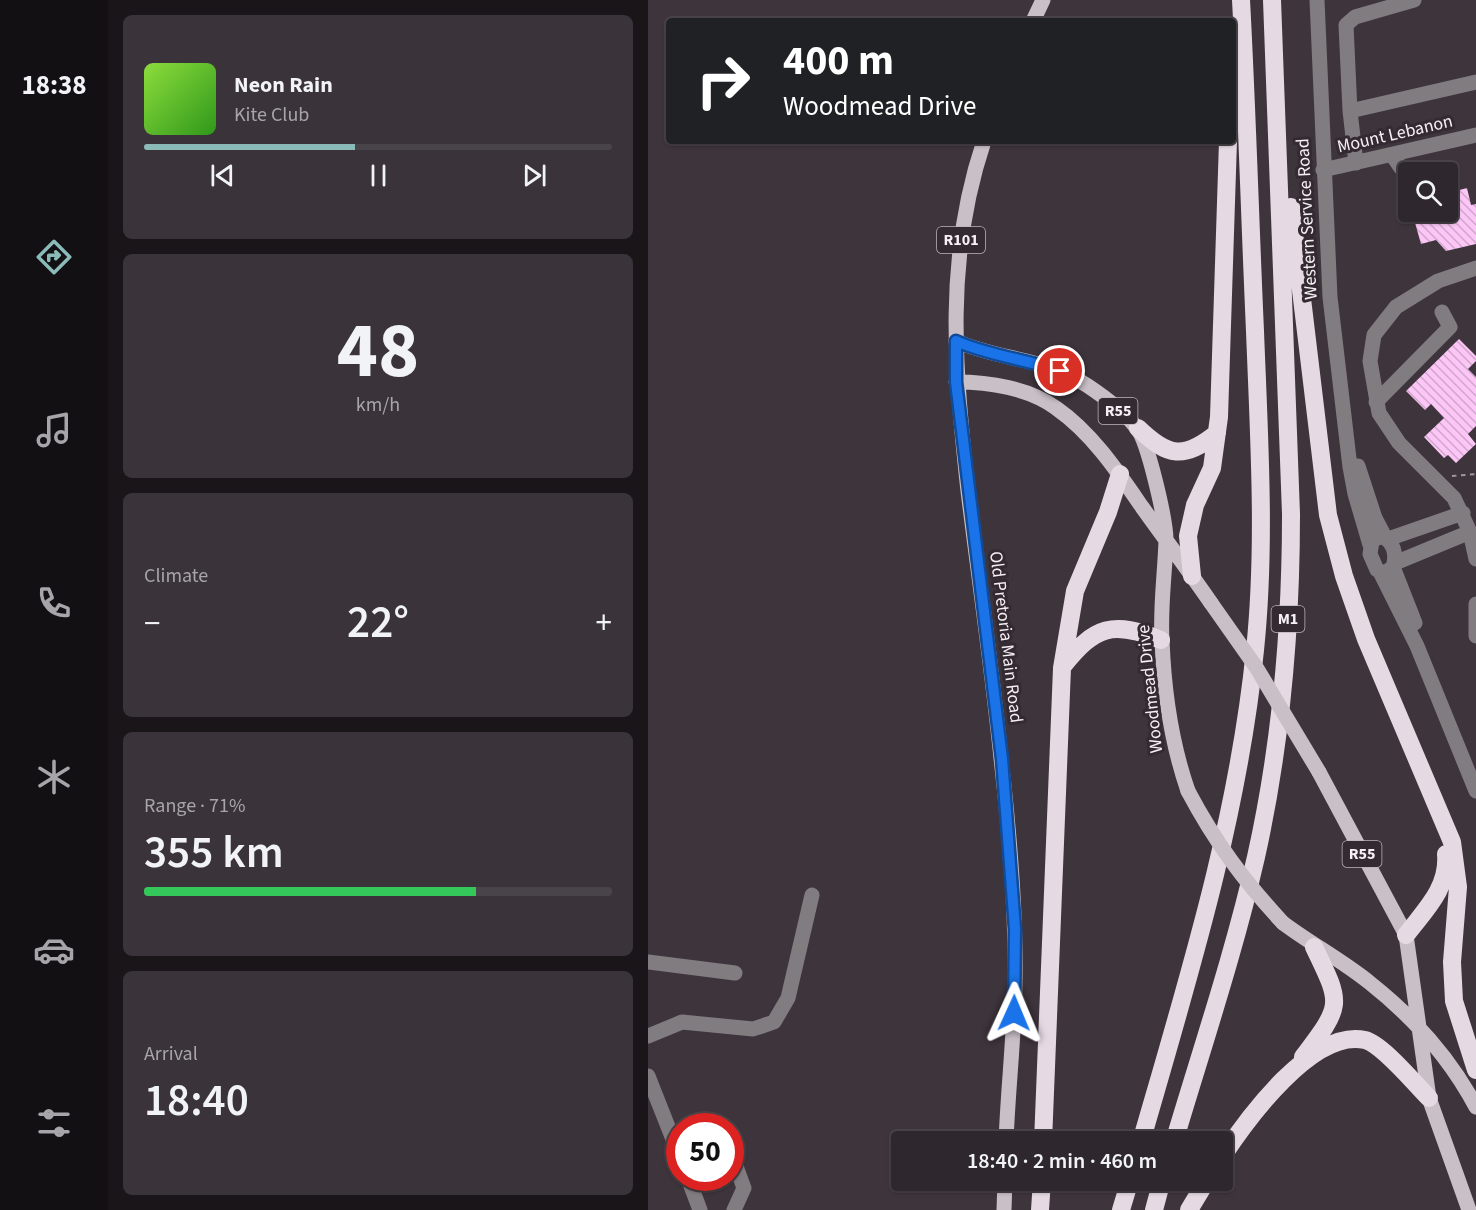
<!DOCTYPE html>
<meta charset="utf-8">
<style>
body{margin:0;font-family:"Source Sans 3",sans-serif;background:#3a3339;color:#f1f3f6;height:100vh;display:flex;flex-direction:column;font-size:22px;white-space:nowrap}
*{box-sizing:border-box;margin:0}
p{font-size:20px;color:#a7a5aa}
.icon{flex:none;width:33px;height:33px;fill:none;stroke:currentColor;stroke-width:2;stroke-linecap:round;stroke-linejoin:round}
.map{position:relative;flex:1;overflow:hidden}
.panel{display:flex;flex-direction:column;gap:15px;padding:15px;background:#191519;width:540px}
.panel>*{flex:none}
.banner{position:absolute;left:18px;top:18px;width:570px;height:126px;border-radius:6px;box-shadow:0 2px 4px #0004,0 0 0 2px #494449;background:#202124;color:#fff;overflow:hidden}
.buttons{position:absolute;left:750px;top:162px;display:grid;gap:12px}
.buttons a{display:grid;place-items:center;width:60px;height:60px;border-radius:6px;background:#2e272d;box-shadow:0 2px 4px #0004,0 0 0 2px #494449;font-size:30px}
.speed{position:absolute;left:18px;top:1113px;display:flex;gap:12px;font-size:30px;font-weight:700;text-align:center}
.speed>*{display:grid;place-content:center;width:78px;height:78px;border-radius:50%;background:#2e272d;box-shadow:0 2px 4px #0004,0 0 0 2px #494449;line-height:1}
.speed .limit{border:9px solid #d22;background:#fff;color:#111}
.pin{position:absolute;display:grid;place-items:center;width:51px;height:51px;color:#fff;margin:-26px;border:3px solid #fff;border-radius:50%;box-shadow:0 2px 6px #0007}
.me{position:absolute;width:66px;margin:-33px;rotate:1deg;stroke-linejoin:round;filter:drop-shadow(0 0 4px #0008)}
.turn{display:flex;align-items:center;gap:21px;height:126px;padding:0 18px;font-size:27px}
.turn .icon{width:78px;height:78px;stroke-width:2.5}
.turn b{display:block;font-size:42px;line-height:51px}
.big{font-size:45px;font-weight:600;line-height:1.1}
.panel .card{flex:1;display:flex;flex-direction:column;justify-content:center;gap:9px;min-width:0;padding:0 21px;border-radius:9px;background:#3a3339}
.panel .dial{align-items:center;gap:0}
.dial b{font-size:78px;line-height:1}
.song{display:flex;align-items:center;gap:18px}
.cover{width:72px;height:72px;border-radius:9px;background:linear-gradient(135deg,hsl(90 70% 55%),hsl(110 70% 35%))}
.played{height:6px;border-radius:3px;background:linear-gradient(90deg,#8bbbb9 45%,#494449 45%)}
.keys{display:flex;justify-content:space-around;direction:ltr}
.heat{display:flex;justify-content:space-between;align-items:center;font-size:33px;direction:ltr}
.charge{height:9px;border-radius:4px;background:linear-gradient(90deg,#34c759 71%,#494449 0)}
.trip{position:absolute;left:243px;top:1131px;width:342px;height:60px;border-radius:6px;background:#2e272d;box-shadow:0 2px 4px #0004,0 0 0 2px #494449;font-weight:600;line-height:60px;text-align:center}
main{display:flex;flex:1;min-height:0}
.tab-bar{display:flex;flex-direction:column;width:108px;justify-content:space-around;align-items:center;background:#121012;color:#a7a5aa}
.tab-bar .icon{width:42px;height:42px}
.tab-bar .current{color:#8bbbb9}
.tab-bar b{font-size:27px;color:#f1f3f6}
.map>svg:first-child{display:block}
</style>
<main>
<nav class="tab-bar">
<b>18:38</b>
<svg class="icon current" aria-label="directions" viewBox="0 0 24 24"><path d="M12 3l9 9-9 9-9-9zM9 14v-3h6M13 9l2 2-2 2"/></svg>
<svg class="icon" aria-label="music" viewBox="0 0 24 24"><path d="M9 18V5l10-2v13"/><circle cx="6" cy="18" r="3"/><circle cx="16" cy="16" r="3"/></svg>
<svg class="icon" aria-label="phone" viewBox="0 0 24 24"><path d="M5 4h4l2 5-3 2q2 4 5 5l2-3 5 2v4C11 20 4 13 5 4z"/></svg>
<svg class="icon" aria-label="climate" viewBox="0 0 24 24"><path d="M12 3v18M4 7l16 10M4 17L20 7"/></svg>
<svg class="icon" aria-label="car" viewBox="0 0 24 24"><path d="M5 17H2v-5l4-1 3-4h7l3 4 3 1v5h-3M9 17h6M6 11h13"/><circle cx="7" cy="17" r="2"/><circle cx="17" cy="17" r="2"/></svg>
<svg class="icon" aria-label="filters" viewBox="0 0 24 24"><path d="M4 7h16M4 17h16"/><circle cx="9" cy="7" r="2"/><circle cx="15" cy="17" r="2"/></svg>
</nav>
<section class="panel">
<div class="card">
<div class="song"><i class="cover"></i><div><b>Neon Rain</b><p>Kite Club</p></div></div>
<div class="played"></div>
<div class="keys"><svg class="icon" aria-label="previous" viewBox="0 0 24 24"><path d="M18 5L8 12l10 7zM5 5v14"/></svg><svg class="icon" aria-label="pause" viewBox="0 0 24 24"><path d="M8 5v14M16 5v14"/></svg><svg class="icon" aria-label="next" viewBox="0 0 24 24"><path d="M6 5l10 7-10 7zM19 5v14"/></svg></div>
</div>
<div class="card dial"><b>48</b><p>km/h</p></div>
<div class="card"><p>Climate</p>
<div class="heat"><a>−</a><b class="big">22°</b><a>+</a></div>
</div>
<div class="card"><p>Range · 71%</p><b class="big">355 km</b><div class="charge"></div></div>
<div class="card"><p>Arrival</p><b class="big">18:40</b></div>
</section>
<div class="map">
<svg width="828" height="1210" viewBox="0 0 828 1210">
<defs>
<pattern id="building-back-hatch" width="6" height="6" patternUnits="userSpaceOnUse" patternTransform="scale(1.5)"><rect width="6" height="6" fill="#fcc7f6"/><path d="M-1 5l2 2M0 0l6 6M5-1l2 2" fill="none" stroke="#d0a7cb"/></pattern>
</defs>
<rect width="100%" height="100%" fill="#3e343c"/>
<path fill="url(#building-back-hatch)" d="M819,188L823,205L828,204V244L798,251L788,240L773,244L764,212H800V193Z
M811,339L828,356V361L820,369L828,377V426L820,434L828,444L808,463L800,455L796,458L776,437L796,418L783,404L777,410L758,391Z"/>
<g fill="none" stroke-linecap="round" stroke-linejoin="round">
<path stroke="#a0989e" stroke-width="2" stroke-dasharray="4.5 4.5" stroke-linecap="butt" d="M804,476L828,474"/>
<path stroke="#817c80" stroke-width="15" d="M669,0L682,297L702,467L707,494L722,545
M702,111L828,82
M744,155L760,178
M708,163L702,111L698,25L707,17L766,0
M675,170L828,135
M800,175H801
M828,268L790,281L748,307L726,335L722,361L731,413L751,443L806,498L822,532L828,559
M728,402L802,327L794,312
M710,466L727,518L737,537
M733,536C746,541 749,555 745,567L737,573L729,570L722,554L724,541Z
M740,539L815,513
M747,563L822,532
M745,567L767,623
M732,572L769,646L828,791
M828,604V636
M0,962L87,973
M0,1036L34,1022L105,1029L126,1022L140,998L164,895
M0,1076L32,1157
M82,1150L96,1188L86,1210
M40,1178L52,1210"/>
<path stroke="#c9bfc7" stroke-width="15" d="M385,21L395,0
M336,141C296,260 307,369 320,491C331,580 344,669 353,758C361,829 368,903 367,975C367,1031 360,1086 358,1142
M308,341C353,361 396,357 440,386C455,396 476,412 488,427C500,440 518,521 518,540C517,574 512,606 514,640C516,693 523,742 540,791
M308,382C341,382 381,388 408,408C444,433 470,472 494,507C517,539 541,571 563,603
M671,772L758,935L781,1098L821,1210
M635,923C663,944 695,961 722,983C765,1017 802,1058 828,1107
M356,1210L357,1180"/>
<path stroke="#e5d9e4" stroke-width="18" d="M643,207L680,515L696,576L718,639L804,842L810,887L804,962L806,1001L828,1070
M490,428C520,457 536,460 569,433
M544,576L540,536L547,505L564,468L571,417L580,141
M415,666C447,626 465,620 513,640
M758,935C777,910 801,888 798,854
M655,1057C695,1004 694,1005 666,947
M395,1142L414,668L427,591L460,512L472,474
M493,1142C540,979 590,819 607,650C618,544 611,437 607,331C602,221 599,110 593,0
M526,1142C554,1048 586,953 608,857C633,745 643,629 643,514L624,0
M574,1157C599,1119 665,1028 717,1040C734,1044 767,1084 781,1098
M392,1210L394,1180
M473,1210L482,1180
M506,1210L514,1180
M541,1210L559,1180"/>
<path stroke="#c9bfc7" stroke-width="15" d="M563,603L608,667L671,772
M540,791C567,842 596,881 635,923"/>
</g>
<g fill="none" stroke-linecap="round" stroke-linejoin="round">
<g stroke="#114b97" stroke-width="15">
<path id="route" d="M366,1013L367,929L354,759L308,382V341C342,356 377,359 412,371"/>
</g>
<use href="#route" stroke="#1a73e8" stroke-width="10"/>
</g>
<g text-anchor="middle" dominant-baseline="central" stroke-width="6" stroke-linejoin="round" paint-order="stroke">
<g fill="#332a32" stroke="#bcb5ba" stroke-width="1.5">
<rect x="289" y="227" width="48" height="26" rx="4.5"/>
<rect x="450.5" y="398" width="39" height="26" rx="4.5"/>
<rect x="623.5" y="606" width="33" height="26" rx="4.5"/>
<rect x="694.5" y="841" width="39" height="26" rx="4.5"/>
</g>
<g font-size="16" font-weight="bold" fill="#f6f0f5">
<text x="313" y="240">R101</text>
<text x="470" y="411">R55</text>
<text x="640" y="619">M1</text>
<text x="714" y="854">R55</text>
</g>
<g font-size="18" fill="#f6f0f5" stroke="#332a32">
<text transform="translate(747 134) rotate(-13)">Mount Lebanon</text>
<text transform="translate(659 219) rotate(-93)">Western Service Road</text>
<text transform="translate(358 637) rotate(83)">Old Pretoria Main Road</text>
<text transform="translate(502 689) rotate(-96)">Woodmead Drive</text>
</g>
</g>
</svg>
<div class="buttons">
<a><svg class="icon" aria-label="search" viewBox="0 0 24 24"><circle cx="10" cy="10" r="6"/><path d="M15 15l6 6"/></svg></a>
</div>
<div class="speed"><div class="limit">50</div></div>
<div class="pin" style="left:412px;top:371px;background:#d93025"><svg class="icon" aria-label="arrive" viewBox="0 0 24 24"><path d="M6 21V4h12l-3 4 3 4H6"/></svg></div>
<svg class="me" style="left:366px;top:1013px" viewBox="-20 -20 40 40"><path d="M0-17L14 15 0 8-14 15z" fill="#1a73e8" stroke="#fff" stroke-width="4"/></svg>
<div class="trip">18:40 · 2 min · 460 m</div>
<div class="banner">
<div class="turn"><svg class="icon" aria-label="right" viewBox="0 0 24 24"><path d="M7 20v-9h11M14 6l5 5-5 5"/></svg><div><b>400 m</b>Woodmead Drive</div></div>
</div>
</div>
</main>
